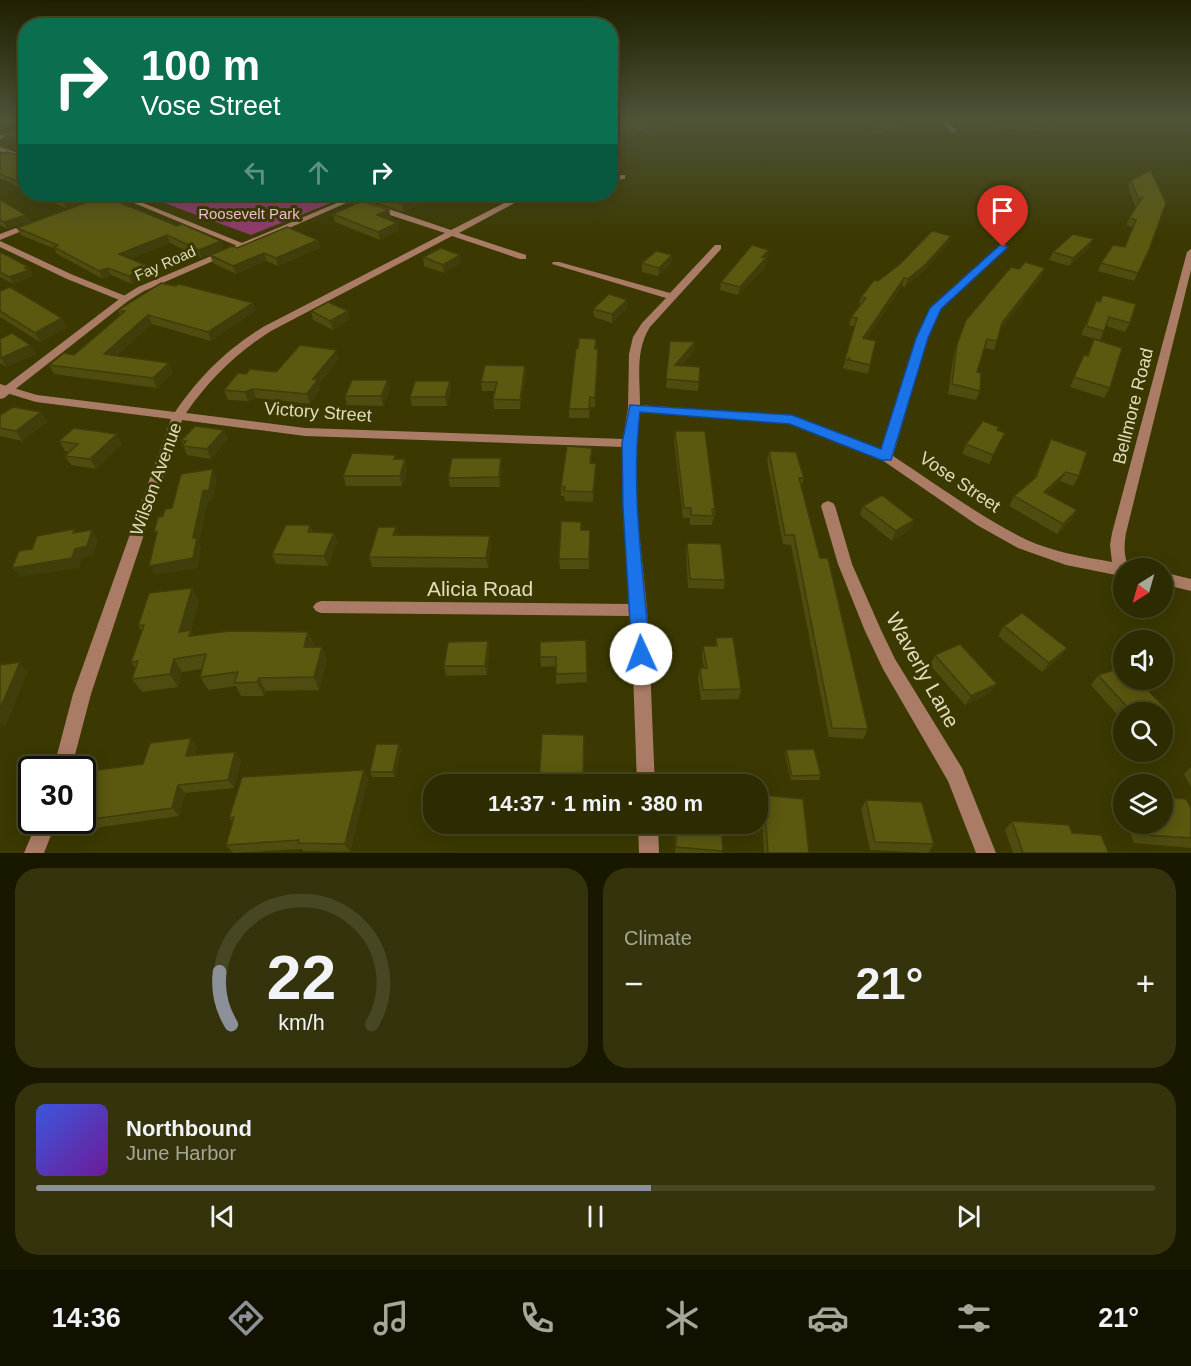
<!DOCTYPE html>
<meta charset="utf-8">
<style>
body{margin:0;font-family:Helvetica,sans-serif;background:#34330b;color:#f1f3f6;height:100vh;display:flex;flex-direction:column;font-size:22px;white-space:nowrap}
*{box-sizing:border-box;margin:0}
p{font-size:20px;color:#a6a799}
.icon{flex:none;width:33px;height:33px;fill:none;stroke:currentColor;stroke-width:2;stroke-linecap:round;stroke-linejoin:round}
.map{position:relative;height:853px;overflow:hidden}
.side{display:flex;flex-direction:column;gap:15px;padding:15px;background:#181801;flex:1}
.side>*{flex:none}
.guide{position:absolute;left:18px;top:18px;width:600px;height:183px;border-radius:24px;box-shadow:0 3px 15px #0003,0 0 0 2px #484723;background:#0b6e4f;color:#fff;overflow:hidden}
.needle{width:39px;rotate:217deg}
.tools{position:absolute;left:1113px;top:558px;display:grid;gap:12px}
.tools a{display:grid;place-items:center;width:60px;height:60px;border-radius:50%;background:#2c2b01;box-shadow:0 3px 15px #0003,0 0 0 2px #484723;font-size:30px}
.speed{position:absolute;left:18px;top:756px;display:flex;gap:12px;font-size:30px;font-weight:700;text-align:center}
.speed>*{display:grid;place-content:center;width:78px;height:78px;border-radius:50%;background:#2c2b01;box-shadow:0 3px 15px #0003,0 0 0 2px #484723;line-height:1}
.speed .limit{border:3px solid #111;border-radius:9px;background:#fff;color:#111}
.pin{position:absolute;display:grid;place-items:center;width:51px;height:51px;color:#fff;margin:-62px -26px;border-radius:50% 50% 50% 0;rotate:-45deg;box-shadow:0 0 6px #0007}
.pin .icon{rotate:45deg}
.me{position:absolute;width:66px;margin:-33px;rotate:358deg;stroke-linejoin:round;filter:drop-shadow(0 0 4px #0008)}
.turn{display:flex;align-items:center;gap:21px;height:126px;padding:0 24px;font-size:27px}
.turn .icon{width:78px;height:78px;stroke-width:2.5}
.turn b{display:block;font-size:42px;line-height:51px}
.lanes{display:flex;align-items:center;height:57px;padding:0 24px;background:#0003;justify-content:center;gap:30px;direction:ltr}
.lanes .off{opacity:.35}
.big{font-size:45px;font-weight:600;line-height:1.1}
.side .tile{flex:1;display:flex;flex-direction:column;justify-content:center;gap:9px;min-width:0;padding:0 21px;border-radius:24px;background:#34330b}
.side .dial{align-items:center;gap:0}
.dial svg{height:156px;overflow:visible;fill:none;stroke:#484723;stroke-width:7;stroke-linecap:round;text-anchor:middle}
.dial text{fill:#f1f3f6;stroke:none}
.song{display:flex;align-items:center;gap:18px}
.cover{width:72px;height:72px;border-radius:9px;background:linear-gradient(135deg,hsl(230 70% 55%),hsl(280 70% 35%))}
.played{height:6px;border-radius:3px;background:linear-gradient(90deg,#8c9099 55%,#484723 55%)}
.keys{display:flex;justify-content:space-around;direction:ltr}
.heat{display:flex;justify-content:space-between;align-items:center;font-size:33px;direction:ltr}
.side .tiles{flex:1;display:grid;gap:15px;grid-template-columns:1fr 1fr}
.tile:last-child{grid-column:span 2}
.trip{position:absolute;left:423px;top:774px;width:345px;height:60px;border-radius:24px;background:#2c2b01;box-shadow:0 3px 15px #0003,0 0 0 2px #484723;font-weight:600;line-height:60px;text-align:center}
.menu{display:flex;height:96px;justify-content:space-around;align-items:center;background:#121100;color:#a6a799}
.menu .icon{width:42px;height:42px}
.menu .on{color:#8c9099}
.menu b{font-size:27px;color:#f1f3f6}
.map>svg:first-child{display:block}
</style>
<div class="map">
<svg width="1191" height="853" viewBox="0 0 1191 853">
<rect width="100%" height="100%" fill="#3b3901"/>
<path fill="#93396e" d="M140,194H353L251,235Z"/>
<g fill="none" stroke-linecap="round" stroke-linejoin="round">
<path fill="#aa7c66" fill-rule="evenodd" d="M941,119H948L956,131L955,132H951Z
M26,128V132L0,139V135Z
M0,147L26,156V160L0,151Z
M625,175V179L610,180V176Z
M112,194H121L247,245L240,247Z
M522,194H531L459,233L526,255V259H520L452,236L271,331C236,353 209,380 186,413L305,428L623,439L628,408L629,354L633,337L642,323L666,298L552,264L553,262H559L670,293L715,245H721V249L650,327C635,350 640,378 640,405L792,416L882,451L917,338L931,308L1003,244L1006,245V249L940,309L927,338L893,456C936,484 980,517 1027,540C1054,552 1084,557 1112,562L1110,545L1112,533L1187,252L1191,249V270L1126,533C1124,544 1123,560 1131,568H1124V576H1121L1066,565L1018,548L977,525L882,460L790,424L639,412C630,478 641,543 647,609C651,667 652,726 655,784H637L631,616L321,613L316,611L313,607L316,603L321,601L631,604L624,529L623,447L305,436L182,420L91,694L71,770H53L73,694L171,419L36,402L0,391V384L37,395L175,412C200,376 226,350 263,327L445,233L347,201V197H353L451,230Z
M29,223L36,225L0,240V234Z
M0,241L73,275L128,297L130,299L125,302L122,301L67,279L0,247Z
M828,501L833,503L835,506L852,564L881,630L895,659L962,768L996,853H976L948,781L883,669L865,631L838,564L821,506L823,503Z
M1162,572L1191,579V591L1162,584Z
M38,820H57L44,853H24Z
M638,824H658L659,853H639Z"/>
<path fill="#aa7c66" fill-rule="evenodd" d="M630,119H642L610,129V125Z
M358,194H367L144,291L128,301L4,398L0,399V390L122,297L138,287Z"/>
</g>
<path fill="#4e4c0e" d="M0,119H26V190L0,178V154L25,157V154L23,152L20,147L24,146L7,140L4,135L24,129L25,127L0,133Z
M915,119L888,135L868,130L869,126Z
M981,119H1040L1059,128L1057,132L993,128Z
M676,120V126L637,137L619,128V123Z
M1151,170L1149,250L1134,281L1098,271L1101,263L1124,247L1133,227L1126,225L1138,204L1135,206L1128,186L1131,180Z
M34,194H93L95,198L66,208Z
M376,195L430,199L403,212L378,203Z
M0,200L26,215L29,221L7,229L0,225Z
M333,214L391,218L387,219L397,223L398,231L380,240L335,222Z
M177,226L223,248L201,258L170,243L130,259L154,274L132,284L111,275L103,279L57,254L55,249L21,235L17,228Z
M951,236L948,244L924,271L905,287L902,286L866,339L876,341L868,374L846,369L847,366L845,369L843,368L855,327L849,325L851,317L860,305H859L861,297L878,281Z
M318,240L320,248L278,266L266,261L236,274L213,263L210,255L237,248Z
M1090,247L1069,266L1049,260L1053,252Z
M769,250L765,267L738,295L720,290L721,282Z
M0,252L29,267L32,273L31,274L32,276L13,284L0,277Z
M672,255L671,264L658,276L642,272V263Z
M423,257L461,263L444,273L424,266Z
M1045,268L1041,277L1000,330L994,350L984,348L977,372L980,391L976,400L948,394L954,353L966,320L1019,269Z
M175,286L253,303L255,311L211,341L152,324L117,355L173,372L157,388L54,374L49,365L74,355L120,315L118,310Z
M0,291L67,327L40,342L0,317Z
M627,300V308L612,323L594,317L593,309Z
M1096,301L1130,323L1125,332L1106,326L1100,340L1081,335Z
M311,311H348L350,319L333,330L313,320Z
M0,339L30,345L36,354L6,367L0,363Z
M1094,339L1110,388L1104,398L1070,387L1084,355L1087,356Z
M670,341L695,342L694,351L682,365L700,367L698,391L666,388Z
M596,349L598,358L595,407H590L589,418H569V409Z
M339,359L319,384L320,389L310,404L256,398L248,401L228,400L224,390L246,374L276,372Z
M525,366L526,375L520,409H494L493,399L495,391H482L481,382Z
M390,390L383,406L347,405L345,396Z
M451,390L447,406H412L410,397Z
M41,412L47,422L22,441L0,436V415Z
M997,430L1000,443L989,464L962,454L966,444Z
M675,431L715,509L714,519H713L712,525H690V518H683L674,440Z
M228,439L211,459L187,455L181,441Z
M1051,439L1079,476L1073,486L1060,481L1047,493L1071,520L1057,534L1009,506L1014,496L1034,478Z
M59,441L122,443L96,469L71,465L65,456L70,452L65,451Z
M592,448L591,463L596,473L593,502L565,501L564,496H561V486Z
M769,451L804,478L801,488L868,729L863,739L829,737L791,545L783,544L767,461Z
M397,459H405L407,469L402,486H346L343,476Z
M502,467L500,487H450L448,478Z
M863,506L911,529L892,541L860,515Z
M310,525L313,532L334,533L337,542L328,566L276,564L272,554Z
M581,530H590L589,569H560L559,559Z
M398,535L491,546L488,568L372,567L369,557Z
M687,543L725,580L724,589L688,588L686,553Z
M199,601L191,631L194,636L308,632L314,645L313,647L327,660L319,690L266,691L264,696H241L236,686L208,690L200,677L202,669L182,672L178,687L142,692L132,679L136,669L131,662L142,632L138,626Z
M1004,626L1067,648L1060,658L1042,672L998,636Z
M716,638L741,689L739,699L701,700L698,678L700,668H704L702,656L703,646H715Z
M586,640L587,682L556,684V666L541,667L540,657Z
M488,641L489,651L487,675L446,676L444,666Z
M935,655L991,693L965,705L930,665Z
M1098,675L1162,712H1124V722L1091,685Z
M191,738L197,747L195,755L241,760L234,788L185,793L179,816L66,832L57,824L143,764Z
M399,744L401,749L395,777H372L370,772Z
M786,750L821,775L819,780H791L785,755Z
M1191,767V787L1184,774Z
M368,779L350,852L303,851L302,849L233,853L226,845L233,823L229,818Z
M764,795L809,853H764L761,804Z
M1124,797V819L1117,804Z
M866,800L934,844L928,853L870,850L861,809Z
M1191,808V848L1134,843L1126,824H1162Z
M1012,821L1072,833L1109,853H1013L1005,830Z
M537,824H582V830L538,829Z
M674,824H721L722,853H675Z"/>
<path fill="#403e0b" d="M610,119H621L610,123Z
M910,119H915L888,135L889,131Z
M676,120V126L637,137V132Z
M25,122L26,127L0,133V127Z
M89,194H93L95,198L66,208L64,202Z
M425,194H429L430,199L403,212L402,204Z
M389,210L391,218L378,223L377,215Z
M26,215L29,221L7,229L4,222Z
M397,223L398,231L380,240L378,232Z
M167,235L170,243L123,262L119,254Z
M951,236L948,244L924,271L905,287L908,279Z
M1094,239L1090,247L1069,266L1073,258Z
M318,240L320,248L278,266L276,258Z
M221,241L223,248L201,258L199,250Z
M769,250L765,267L738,295L740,287L762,257Z
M264,253L266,261L236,274L233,266Z
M460,255L461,263L444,273L443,265Z
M672,255L671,264L658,276L659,268Z
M29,267L32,273L31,274L32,276L13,284L9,277Z
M150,267L154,274L132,284L129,276Z
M108,268L111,275L103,279L99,271Z
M1045,268L1041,277L999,332L1002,323Z
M904,278L902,286L861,347L863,338Z
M627,300V308L612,323V314Z
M253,303L255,311L211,341L208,332Z
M348,311L350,319L333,330L330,321Z
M148,315L152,324L109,363L104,354Z
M62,318L67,327L40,342L35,333Z
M695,342L694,351L675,374V365Z
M30,345L36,354L6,367L1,358Z
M337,350L339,359L319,384L320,389L310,404L307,394L313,379Z
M169,363L173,372L157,388L153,378Z
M525,366L526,375L520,409V400Z
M388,380L390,390L383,406L381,396Z
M450,381L451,390L447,406L445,397Z
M253,389L256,398L248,401L245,392Z
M41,412L47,422L22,441L16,431Z
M224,430L228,439L211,459L207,449Z
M117,434L122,443L96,469L90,459Z
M501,458L502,467L500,487L499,477Z
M405,459L407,469L402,486L400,476Z
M596,464V473L593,502V492Z
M213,469L217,479L213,500L208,501L199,543L201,547L198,568L155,575L149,566L193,538L203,491Z
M1066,472L1060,481L1038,501L1044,492Z
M1077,510L1071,520L1057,534L1063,524Z
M914,520L911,529L892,541L896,531Z
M310,525L314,535L308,532Z
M396,527L398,536L393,535Z
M92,530L98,540L93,556L82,558L79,568L20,577L12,568L75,549Z
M334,533L337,542L328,566L324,556Z
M490,536L491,546L488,568L486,558Z
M192,588L199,601L191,631L199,644L179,632Z
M308,632L314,645L309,660L304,647Z
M488,641L489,651L487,675L485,666Z
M322,647L327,660L319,690L314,677Z
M1067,648L1060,658L1042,672L1049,663Z
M174,659L182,672L178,687L170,674Z
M20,662L28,672L6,725L0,726V709Z
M259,678L266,691L264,696L257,682Z
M997,684L991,693L965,705L971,696Z
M191,738L197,747L193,765L186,756Z
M399,744L401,749L395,777L393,772Z
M235,752L241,760L234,788L228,780Z
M364,770L368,779L350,852L345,844Z
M178,785L185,793L179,816L172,808Z"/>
<path fill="#5b5810" stroke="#403e0b" stroke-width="1.5" d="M0,119H26V143L4,135L24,129L25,122L0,127Z
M630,119H674L676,120L637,132L619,123Z
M881,119H910L889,131L869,126Z
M988,119H1040L1059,128L995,124Z
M26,146V185L0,174V154L7,152L25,157V150L20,147Z
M1151,170L1166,203L1149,250L1138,273L1101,263L1113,245L1125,247L1136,220L1129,218L1143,196L1139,200L1131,180Z
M44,194H89L64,202Z
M380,194H425L402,204L376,195Z
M104,196L177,226L182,224L221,241L199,250L167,235L119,254L150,267L129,276L108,268L99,271L54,247L58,245L17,228Z
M0,200L26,215L4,222L0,220Z
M362,201L389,210L377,215L397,223L378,232L333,214Z
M287,227L318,240L276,258L264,253L233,266L210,255L232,246L237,248Z
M933,231L951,236L927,263L908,279L904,278L863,338L876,341L870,365L849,360L850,357L847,360L845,359L857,318L851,317L866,298L861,297L874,280L878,281L900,264L930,233Z
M1073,234L1094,239L1073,258L1053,252Z
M752,245L769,250L762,257L766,258L740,287L721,282Z
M441,248L460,255L443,265L423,257Z
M656,251L672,255L659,268L642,263Z
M0,252L29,267L25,268L29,270L9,277L0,272Z
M1025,262L1045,268L1002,323L997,341L987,339L977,372L981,373L980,391L952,384L957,344L966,320L1011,267L1019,269Z
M161,283L175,286L179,284L253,303L208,332L148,315L104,354L169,363L153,378L49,365L64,353L74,355L125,311L118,310Z
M10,287L62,318L35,333L0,311V291Z
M609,294L627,300L612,314L593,309Z
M1103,295L1136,304L1130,323L1109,317L1104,331L1086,326L1096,301L1100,302Z
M328,302L348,311L330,321L311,311Z
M12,333L30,345L1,358L0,339Z
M579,338L596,339L595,349H598L595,398L590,397L589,409H569L576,348H578Z
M1094,339L1122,348L1110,388L1074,377L1084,355L1088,356Z
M670,341L695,342L675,365L700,367L699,382L666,379Z
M300,345L337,350L313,379H318L307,394L253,389L245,392L224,390L238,373L246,374L250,369L276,372Z
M485,365L525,366L520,400L493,399L497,382H481Z
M352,380H388L381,396H345Z
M415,381H450L445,397H410Z
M13,407L41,412L16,431L0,428V415Z
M983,421L999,427L997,430L1005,433L993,455L966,444Z
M195,426L224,430L207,449L182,446L186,441H181Z
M74,428L117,434L90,459L65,456L78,444L59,441Z
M675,431H705L715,509H712L713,516L691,515V508H684Z
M1051,439L1087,452L1079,476L1066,472L1044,492L1077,510L1063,524L1014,496L1036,477Z
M567,446L592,448L590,463L596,464L593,492L564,491L565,487L561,486Z
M769,451L796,452L804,478H799L820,558H828L868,729L832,728L794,535H785Z
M352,453L396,455L394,459H405L400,476H343Z
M452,458H501L499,477L448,478Z
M213,469L209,490L203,491L193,538H197L193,558L149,566L157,532H154L158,517L163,516L165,509L172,508L181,474Z
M882,495L914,520L896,531L863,506Z
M561,521L581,522V530H590L589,559H559Z
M286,525H310L308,532L334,533L324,556L272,554Z
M378,527H396L393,535L490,536L486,558L369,557Z
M75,529L73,533L92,530L87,546L75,549L72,558L12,568L19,551L32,549L37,536Z
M687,543L721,544L725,580L690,579Z
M192,588L179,632L191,630L189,636L229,631L308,632L304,647H322L314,677L259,678L257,682L234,683L238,672L200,677L206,654L174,659L170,674L132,679L138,661L131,662L144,625L138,626L149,593Z
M1022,613L1067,648L1049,663L1004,626Z
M733,637L741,689L703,690L700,668H707L703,646H717L716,638Z
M586,640L587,673L556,674V657H540V642Z
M488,641L485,666H444L448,642Z
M960,644L997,684L971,696L935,655Z
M20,662L0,709V665Z
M1124,667V680H1138L1168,711L1162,713L1132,712L1098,675Z
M542,734L584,735L583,784H539Z
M191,738L186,756L235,752L228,780L178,785L172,808L57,824L59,820H82V778H86L89,771L143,764L150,743Z
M376,744H399L393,772H370Z
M814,749L821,775L792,776L786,750Z
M364,770L345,844L298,843L299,840L226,845L234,817L229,818L242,777Z
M764,795L803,799L809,853H768Z
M1162,797L1186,799L1191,808V838L1144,835L1139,824H1162Z
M866,800L922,802L934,844L875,842Z
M1012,821L1069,825L1072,833L1101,835L1109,853H1023Z
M676,824H721L723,851L676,847Z"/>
<linearGradient id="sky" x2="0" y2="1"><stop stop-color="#201f01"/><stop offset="0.5" stop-color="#4f5438"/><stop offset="1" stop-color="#4f5438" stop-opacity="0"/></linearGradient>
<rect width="1191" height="239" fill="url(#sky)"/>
<path fill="#1a73e8" stroke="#114b97" stroke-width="1.5" d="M1000,245L1008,247L941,309L928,338L891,460H881L790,424L640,412C630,492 644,575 650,654L647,660L641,662L634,660L632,654L623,508L622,443L630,405L792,415L881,449L916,338L930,308Z"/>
<g text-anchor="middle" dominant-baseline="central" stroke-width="6" stroke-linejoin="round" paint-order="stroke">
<g font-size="15" fill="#f4bed9" stroke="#3b3901">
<text x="249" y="213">Roosevelt Park</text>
</g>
<g font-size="15" fill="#dfdebd" stroke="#3b3901">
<text transform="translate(165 263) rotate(-24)">Fay Road</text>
</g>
<g font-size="18" fill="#dfdebd" stroke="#3b3901">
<text transform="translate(1133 406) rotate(-76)">Bellmore Road</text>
<text transform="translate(318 412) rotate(4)">Victory Street</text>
<text transform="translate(156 479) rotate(-70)">Wilson Avenue</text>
<text transform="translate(960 482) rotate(34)">Vose Street</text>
</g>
<g font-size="21" fill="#dfdebd" stroke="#3b3901">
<text x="480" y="588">Alicia Road</text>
<text transform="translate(923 670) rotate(61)">Waverly Lane</text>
</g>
</g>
</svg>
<div class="tools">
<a><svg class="needle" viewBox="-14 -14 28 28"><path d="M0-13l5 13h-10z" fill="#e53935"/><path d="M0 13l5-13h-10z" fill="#a6a799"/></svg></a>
<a><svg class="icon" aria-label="sound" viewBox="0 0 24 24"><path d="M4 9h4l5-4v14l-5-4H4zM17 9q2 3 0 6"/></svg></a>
<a><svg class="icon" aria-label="search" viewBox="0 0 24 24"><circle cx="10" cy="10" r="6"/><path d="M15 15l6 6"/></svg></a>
<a><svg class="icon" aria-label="layers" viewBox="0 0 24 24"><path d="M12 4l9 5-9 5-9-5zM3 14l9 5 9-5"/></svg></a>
</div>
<div class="speed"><div class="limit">30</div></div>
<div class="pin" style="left:1003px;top:247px;background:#d93025"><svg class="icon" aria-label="arrive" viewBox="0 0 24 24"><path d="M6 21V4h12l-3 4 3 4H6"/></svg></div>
<svg class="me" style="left:641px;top:654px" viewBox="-20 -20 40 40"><circle r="19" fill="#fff"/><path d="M0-13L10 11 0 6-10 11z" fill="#1a73e8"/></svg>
<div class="trip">14:37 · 1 min · 380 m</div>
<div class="guide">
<div class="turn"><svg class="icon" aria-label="right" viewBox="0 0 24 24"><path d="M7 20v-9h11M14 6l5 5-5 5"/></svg><div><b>100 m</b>Vose Street</div></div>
<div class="lanes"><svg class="icon off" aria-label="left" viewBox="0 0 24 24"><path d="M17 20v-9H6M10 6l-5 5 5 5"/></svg><svg class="icon off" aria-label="ahead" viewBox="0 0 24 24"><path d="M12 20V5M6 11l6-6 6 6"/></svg><svg class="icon" aria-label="right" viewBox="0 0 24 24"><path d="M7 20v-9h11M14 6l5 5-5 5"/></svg></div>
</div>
</div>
<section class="side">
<div class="tiles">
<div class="tile dial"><svg viewBox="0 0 100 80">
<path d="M14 69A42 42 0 1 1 86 69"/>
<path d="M14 69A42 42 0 0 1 8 42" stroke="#8c9099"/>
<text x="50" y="56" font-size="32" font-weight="700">22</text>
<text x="50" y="72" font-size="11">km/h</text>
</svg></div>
<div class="tile"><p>Climate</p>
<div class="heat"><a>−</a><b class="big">21°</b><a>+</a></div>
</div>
<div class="tile">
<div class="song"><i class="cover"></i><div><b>Northbound</b><p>June Harbor</p></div></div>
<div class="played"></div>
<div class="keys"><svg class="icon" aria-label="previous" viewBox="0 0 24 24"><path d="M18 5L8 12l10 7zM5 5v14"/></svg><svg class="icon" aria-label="pause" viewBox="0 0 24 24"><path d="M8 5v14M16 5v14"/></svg><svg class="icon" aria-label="next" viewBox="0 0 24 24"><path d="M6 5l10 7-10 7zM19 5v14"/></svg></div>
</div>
</div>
</section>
<nav class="menu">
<b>14:36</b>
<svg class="icon on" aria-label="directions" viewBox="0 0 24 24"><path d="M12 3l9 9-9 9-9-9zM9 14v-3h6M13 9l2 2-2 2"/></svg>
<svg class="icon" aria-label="music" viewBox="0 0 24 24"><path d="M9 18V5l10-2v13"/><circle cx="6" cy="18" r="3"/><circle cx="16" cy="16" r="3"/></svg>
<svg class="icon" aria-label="phone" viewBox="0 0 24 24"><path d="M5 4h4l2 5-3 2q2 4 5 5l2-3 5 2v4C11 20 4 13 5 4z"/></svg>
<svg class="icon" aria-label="climate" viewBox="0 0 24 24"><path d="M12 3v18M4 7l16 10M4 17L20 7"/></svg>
<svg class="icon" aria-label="car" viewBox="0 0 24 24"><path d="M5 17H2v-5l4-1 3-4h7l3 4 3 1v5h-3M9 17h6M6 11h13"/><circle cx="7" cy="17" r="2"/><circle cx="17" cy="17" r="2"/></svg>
<svg class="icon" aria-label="filters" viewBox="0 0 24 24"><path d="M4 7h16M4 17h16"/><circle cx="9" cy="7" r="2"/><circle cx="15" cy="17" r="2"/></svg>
<b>21°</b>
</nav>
